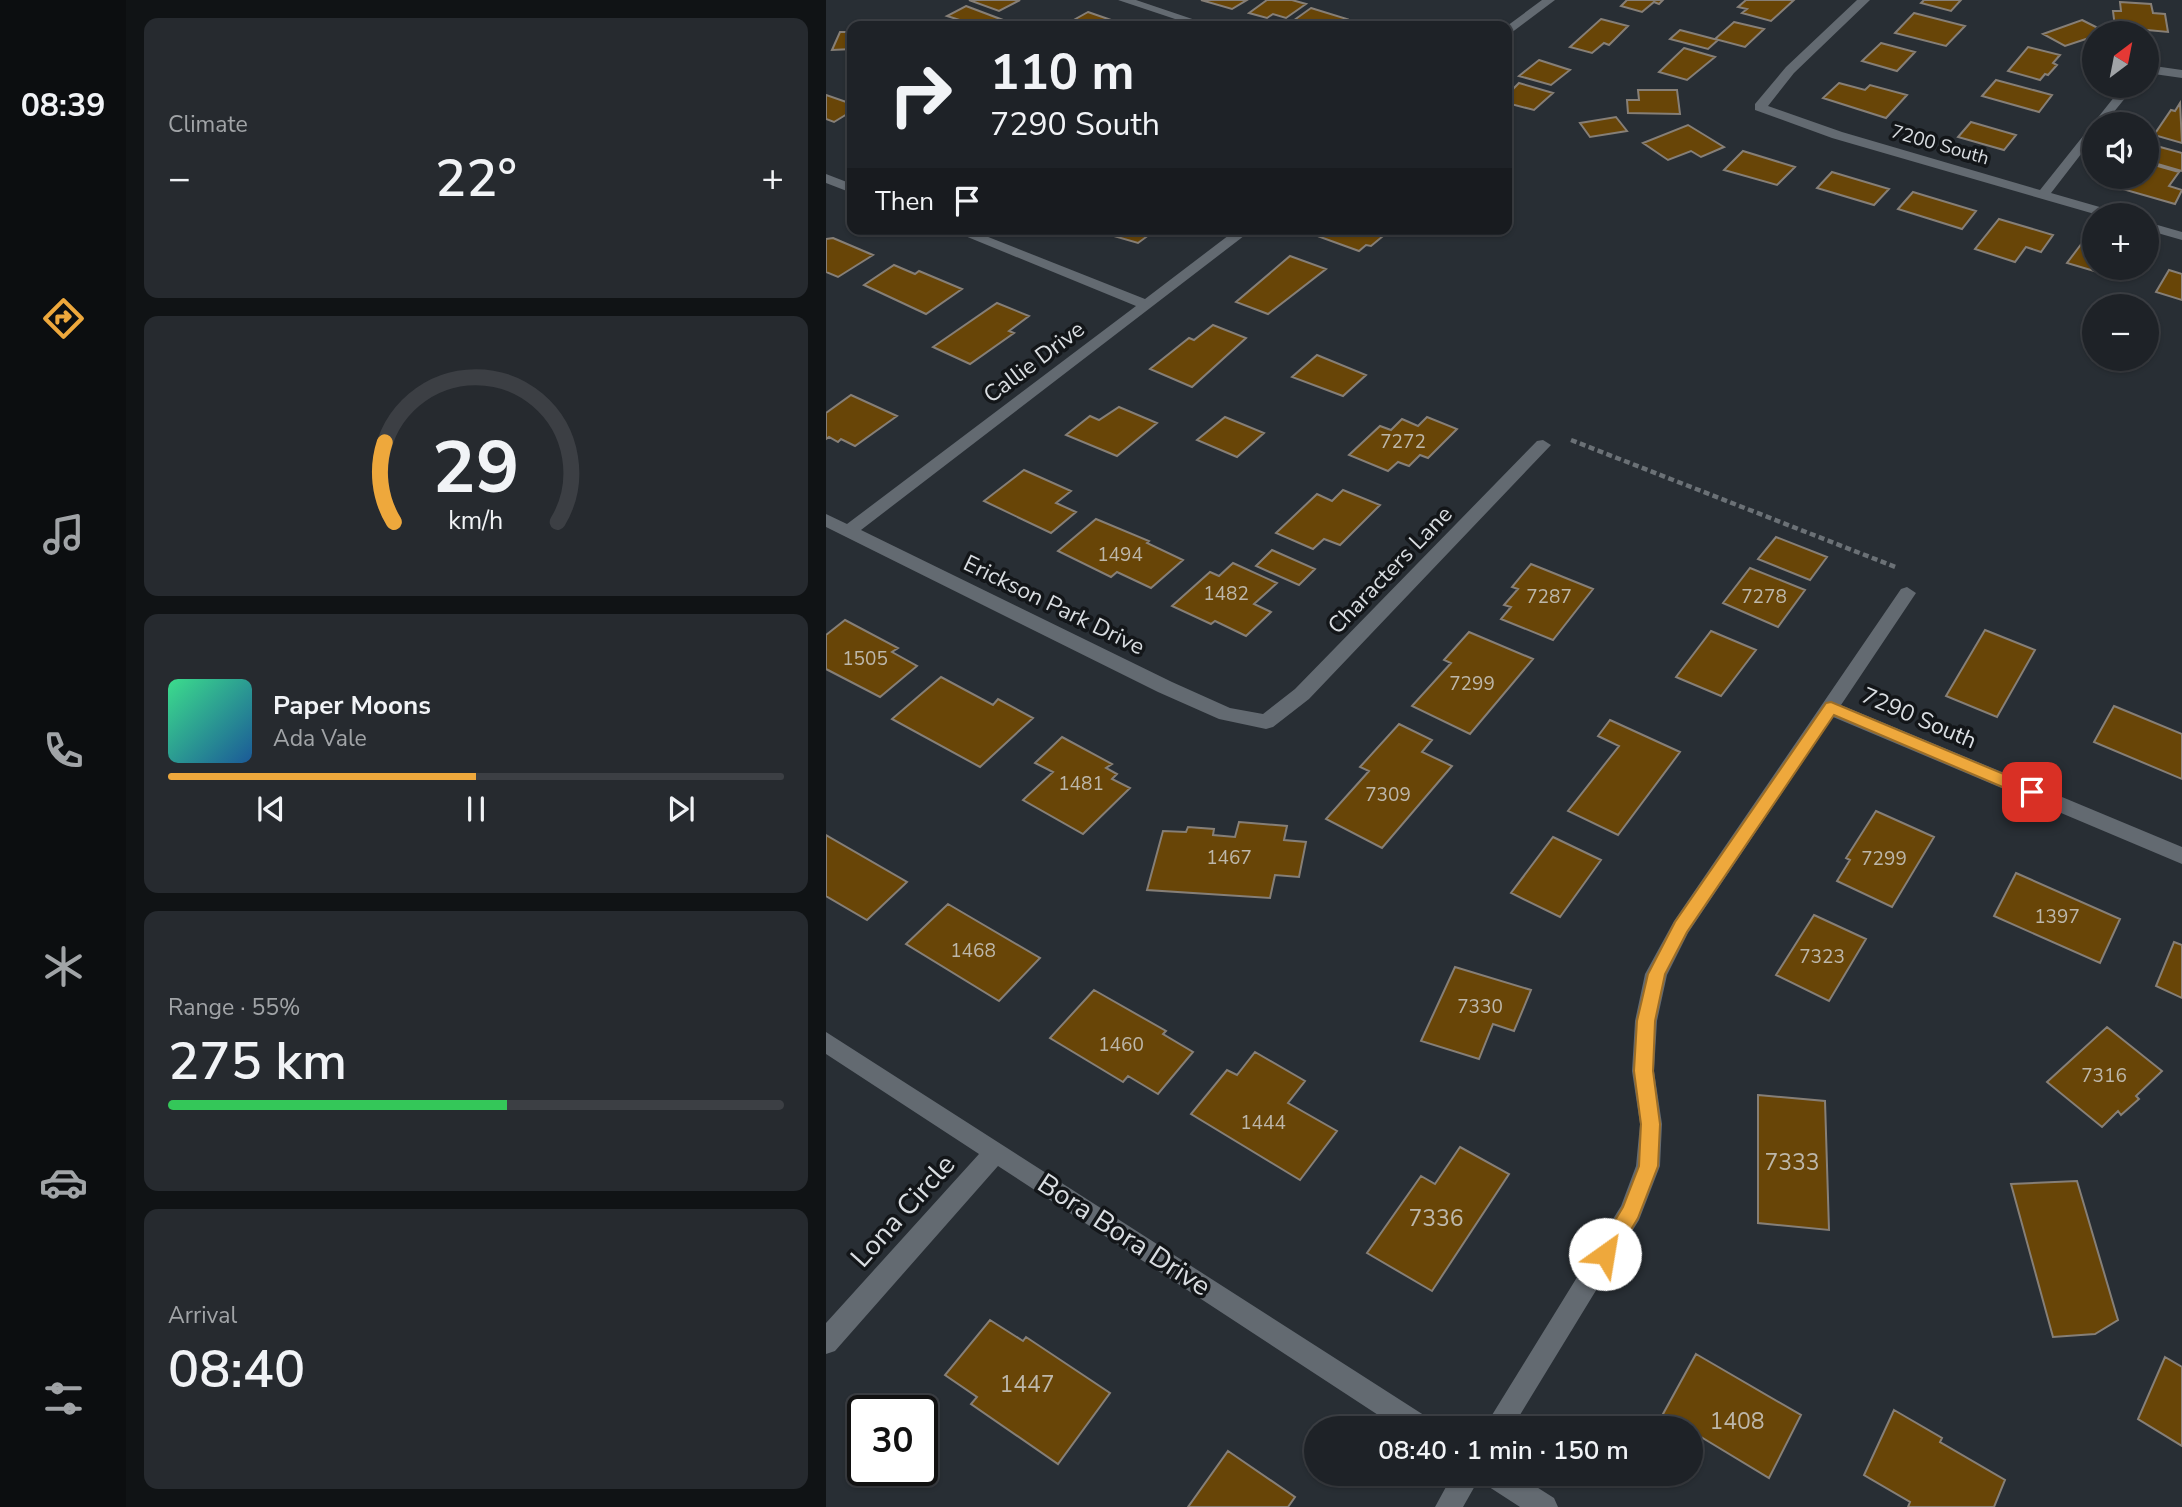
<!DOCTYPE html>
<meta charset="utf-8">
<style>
body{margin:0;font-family:"Nunito Sans",sans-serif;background:#262a2f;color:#f1f3f6;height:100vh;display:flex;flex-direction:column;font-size:26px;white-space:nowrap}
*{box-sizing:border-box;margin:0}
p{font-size:23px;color:#a1a4a7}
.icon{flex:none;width:38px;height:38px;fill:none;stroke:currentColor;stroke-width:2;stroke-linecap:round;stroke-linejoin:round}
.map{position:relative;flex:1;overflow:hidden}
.side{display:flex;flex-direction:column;gap:18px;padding:18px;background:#101315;width:700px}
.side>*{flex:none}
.hud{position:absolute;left:21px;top:21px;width:665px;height:214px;border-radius:14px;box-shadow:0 2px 5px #0004,0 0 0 2px #3c3f44;background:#1e2227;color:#f1f3f6;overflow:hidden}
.needle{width:46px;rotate:32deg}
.controls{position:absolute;left:1256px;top:21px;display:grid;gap:14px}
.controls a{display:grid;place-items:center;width:77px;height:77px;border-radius:50%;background:#1e2227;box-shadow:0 2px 5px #0004,0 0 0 2px #3c3f44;font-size:35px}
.speed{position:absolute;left:21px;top:1395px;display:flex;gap:14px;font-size:35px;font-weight:700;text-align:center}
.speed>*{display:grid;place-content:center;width:91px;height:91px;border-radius:50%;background:#1e2227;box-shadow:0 2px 5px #0004,0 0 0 2px #3c3f44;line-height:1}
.speed .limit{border:4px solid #111;border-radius:10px;background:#fff;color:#111}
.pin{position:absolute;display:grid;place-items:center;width:60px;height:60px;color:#fff;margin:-30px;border-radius:14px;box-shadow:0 4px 10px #0006}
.me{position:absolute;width:77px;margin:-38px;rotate:32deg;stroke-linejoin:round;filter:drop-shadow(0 0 5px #0008)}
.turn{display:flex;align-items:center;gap:24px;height:147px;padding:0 28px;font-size:32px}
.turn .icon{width:91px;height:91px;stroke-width:2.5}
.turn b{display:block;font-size:49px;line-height:60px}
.then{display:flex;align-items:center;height:66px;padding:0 28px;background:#0003;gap:14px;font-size:26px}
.big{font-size:52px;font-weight:600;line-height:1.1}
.side .tile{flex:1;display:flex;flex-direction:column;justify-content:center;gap:10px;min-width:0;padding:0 24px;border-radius:14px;background:#262a2f}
.side .dial{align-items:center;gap:0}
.dial svg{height:182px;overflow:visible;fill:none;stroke:#3c3f44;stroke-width:7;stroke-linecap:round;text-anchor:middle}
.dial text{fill:#f1f3f6;stroke:none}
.song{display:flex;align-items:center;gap:21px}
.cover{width:84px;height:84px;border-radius:10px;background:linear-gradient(135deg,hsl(150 70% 55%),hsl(210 70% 35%))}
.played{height:7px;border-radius:4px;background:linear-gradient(90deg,#eea83c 50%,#3c3f44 50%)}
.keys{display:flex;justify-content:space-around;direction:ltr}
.heat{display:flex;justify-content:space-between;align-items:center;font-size:38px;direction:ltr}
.charge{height:10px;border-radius:5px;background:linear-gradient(90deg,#34c759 55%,#3c3f44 0)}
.trip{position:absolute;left:478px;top:1416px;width:399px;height:70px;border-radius:35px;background:#1e2227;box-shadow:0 2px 5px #0004,0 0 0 2px #3c3f44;font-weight:600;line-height:70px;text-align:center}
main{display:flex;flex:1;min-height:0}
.menu{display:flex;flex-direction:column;width:126px;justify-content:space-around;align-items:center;background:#0c0e10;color:#a1a4a7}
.menu .icon{width:49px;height:49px}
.menu .selected{color:#eea83c}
.menu b{font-size:32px;color:#f1f3f6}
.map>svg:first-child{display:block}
</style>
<main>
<nav class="menu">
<b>08:39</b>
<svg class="icon selected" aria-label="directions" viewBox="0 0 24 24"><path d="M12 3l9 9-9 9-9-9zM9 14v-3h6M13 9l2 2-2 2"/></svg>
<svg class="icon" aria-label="music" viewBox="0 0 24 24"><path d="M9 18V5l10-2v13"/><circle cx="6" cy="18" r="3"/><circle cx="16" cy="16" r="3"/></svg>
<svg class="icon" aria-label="phone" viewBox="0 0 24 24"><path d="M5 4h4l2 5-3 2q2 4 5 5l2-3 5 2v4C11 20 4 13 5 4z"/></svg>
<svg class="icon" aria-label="climate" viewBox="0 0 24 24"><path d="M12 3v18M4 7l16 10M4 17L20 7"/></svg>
<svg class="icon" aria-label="car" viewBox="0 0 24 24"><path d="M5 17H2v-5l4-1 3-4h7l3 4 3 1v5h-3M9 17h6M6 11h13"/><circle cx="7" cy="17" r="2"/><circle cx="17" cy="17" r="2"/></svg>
<svg class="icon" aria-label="filters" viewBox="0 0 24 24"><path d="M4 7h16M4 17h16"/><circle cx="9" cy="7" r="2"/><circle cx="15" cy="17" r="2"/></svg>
</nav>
<section class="side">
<div class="tile"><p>Climate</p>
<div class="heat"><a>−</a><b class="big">22°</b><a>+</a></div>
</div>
<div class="tile dial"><svg viewBox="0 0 100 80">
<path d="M14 69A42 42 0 1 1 86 69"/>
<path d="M14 69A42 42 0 0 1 10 34" stroke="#eea83c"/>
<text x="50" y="56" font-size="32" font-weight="700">29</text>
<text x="50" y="72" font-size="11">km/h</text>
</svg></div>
<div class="tile">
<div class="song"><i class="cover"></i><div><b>Paper Moons</b><p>Ada Vale</p></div></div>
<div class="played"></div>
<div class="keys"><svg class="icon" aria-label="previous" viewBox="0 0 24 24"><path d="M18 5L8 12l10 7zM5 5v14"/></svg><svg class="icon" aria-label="pause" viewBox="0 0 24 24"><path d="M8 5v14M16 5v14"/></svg><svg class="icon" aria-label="next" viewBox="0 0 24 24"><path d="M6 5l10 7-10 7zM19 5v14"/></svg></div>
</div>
<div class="tile"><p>Range · 55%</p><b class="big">275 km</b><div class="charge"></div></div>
<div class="tile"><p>Arrival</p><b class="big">08:40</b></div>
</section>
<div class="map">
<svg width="1356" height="1507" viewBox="0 0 1356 1507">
<rect width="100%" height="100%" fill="#282e34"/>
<path fill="#684507" stroke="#867f77" stroke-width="2" d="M143,0H194L173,11Z
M375,0H421L406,9Z
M441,0H466L480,4L460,18L447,14L441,18L423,13Z
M801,0H837L833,4L828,2L816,12L795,6Z
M920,0H968L945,21L916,13L921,9L912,7Z
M1098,0H1135L1125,11L1095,3Z
M1294,2L1325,4L1327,13L1339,14L1342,32L1289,27L1287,11H1295Z
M140,6L177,20L165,26H129L137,21L121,16Z
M485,8L521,19L511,26H475L464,23Z
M262,12L288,21L279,26H237Z
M1088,13L1139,26L1120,46L1069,33Z
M775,19L802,26L783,45L778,43L766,53L744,47Z
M1256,20L1280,32L1269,33V36L1239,46L1217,34Z
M908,22L938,29L919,47L889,39Z
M854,30L892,40L882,49L844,39Z
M14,32H26V49L6,50Z
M1055,43L1089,52L1071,71L1036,61Z
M1202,47L1234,55L1227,63L1231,65L1222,75L1219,74L1214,80L1182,71Z
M858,48L889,57L861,80L833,72Z
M713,60L744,70L725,85L693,76Z
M1170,80L1226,95L1213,112L1156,96Z
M693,83L727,93L708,110L681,103V88L686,90Z
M1013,83L1039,90L1044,85L1081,95L1060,118L997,98Z
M812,90H851L854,114L802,113L801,100H813Z
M0,95L26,104V111L8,122L0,119Z
M1354,103L1356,143L1328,135L1345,110L1349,111Z
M790,117L801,131L764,137L754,123Z
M1145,122L1190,135L1178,150L1132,137Z
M862,125L898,147L875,157L865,151L842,160L817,143Z
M1327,145L1356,153V171L1321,161V154Z
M917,151L969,167L951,185L898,170Z
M1321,163L1353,172L1343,186L1356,190L1349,204L1293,188L1301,177H1321Z
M1006,172L1063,189L1048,205L991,188Z
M1087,192L1150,211L1136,229L1072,209Z
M1173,219L1227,235L1215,252L1200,247L1189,262L1149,249Z
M331,229L312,243L267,230L268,229Z
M488,229H558L563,231L545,246L540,245L533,251L483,233Z
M7,238L47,255L12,277L0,272V239Z
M1256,243L1269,246V268H1299L1292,278L1241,263Z
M464,256L500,269L442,314L410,302Z
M68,265L89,274L93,271L136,289L100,314L38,285Z
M1343,270L1356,274V300L1330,292Z
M171,303L203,316L183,331L188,333L144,364L107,347Z
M387,325L420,338L366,387L324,369L363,338L368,340Z
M491,355L540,375L517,396L466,377Z
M25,395L71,416L29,446L15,439L12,442L3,437L0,439V413Z
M293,407L331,423L291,456L240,435L264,416L273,420Z
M399,417L438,433L411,457L371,440Z
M601,417L631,429L602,458L594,455L583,466L572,462L562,471L523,455L554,426L565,430L576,419L592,426Z
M198,470L245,491L230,503L250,512L225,533L158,501Z
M517,490L554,505L514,545L498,539L487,549L450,533L491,494L506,501Z
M270,519L323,541L321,543L357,560L325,588L291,572L285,577L232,551Z
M950,537L1001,557L984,580L932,559Z
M446,550L489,569L473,585L430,566Z
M407,563L451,583L428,604L445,612L420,636L389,621L385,624L346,606L384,572L393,576Z
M705,564L767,589L727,640L675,619L685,607L678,605L692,589L686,587Z
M924,568L979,590L952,627L897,603Z
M19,620L72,648L66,652L91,666L54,697L0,669V635Z
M1159,630L1209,650L1171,717L1120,696Z
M885,631L930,650L895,696L850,677Z
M643,632L707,659L644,734L586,706L625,663L618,660Z
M115,677L167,705L172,699L207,718L154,767L66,719Z
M1288,706L1356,734V779L1268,742Z
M784,720L854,752L792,835L742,811L793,746L772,736Z
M573,724L606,740L596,752L626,766L556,848L500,819L543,771L534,767Z
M236,737L286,764L280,768L291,774L286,779L304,788L257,834L197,800L227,772L209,763Z
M1050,811L1108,837L1066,907L1011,881L1024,860L1020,858Z
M413,822L461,826L458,840L480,842L473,877L449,875L444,898L321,890L337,831L360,832L362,827L388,829L387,835L409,837Z
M0,835L81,882L41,920L0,896Z
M727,837L775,860L734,917L685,893Z
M1190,873L1294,919L1274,963L1168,916Z
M122,904L214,958L173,1001L80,944Z
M988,915L1040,939L1003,1001L950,975Z
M1348,942L1356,945V998L1330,986Z
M629,967L705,990L688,1031L667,1024L653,1059L595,1041Z
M268,990L340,1031L337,1034L367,1052L332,1094L302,1076L297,1082L224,1038Z
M1281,1027L1336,1071L1310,1096L1313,1099L1295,1115L1292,1111L1276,1127L1221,1082Z
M429,1052L479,1081L462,1103L511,1131L474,1180L365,1114L401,1070L411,1075Z
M932,1095L999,1101L1003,1230L932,1223Z
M634,1147L683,1174L606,1291L541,1253L595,1176L609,1184Z
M1251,1181L1292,1320L1269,1334L1227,1337L1185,1184Z
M164,1320L197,1341L200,1337L284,1393L232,1464L145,1404L151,1397L119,1375Z
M870,1354L975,1415L943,1478L837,1414Z
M1339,1357L1356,1367V1446L1312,1419Z
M1068,1410L1116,1438L1114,1442L1179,1480L1168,1507H1082L1084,1502L1038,1475Z
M402,1451L469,1497L462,1507H362Z"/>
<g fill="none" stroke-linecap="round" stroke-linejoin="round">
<path stroke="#6b7176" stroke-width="4.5" stroke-dasharray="6 3.5" stroke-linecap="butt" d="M745,440L1072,568"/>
<path fill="#636a71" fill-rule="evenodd" d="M292,0H310L387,26H370Z
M716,0H729L681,36V26Z
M1031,0H1044L968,73L942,106L1016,132L1214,190L1297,86H1309L1278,124H1269V136L1225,193L1291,212L1293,215H1272L1006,138L929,110V104L960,67Z
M1321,65L1356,70V78L1321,73Z
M0,174L26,184V193L0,183Z
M1321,222L1356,232V240L1321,230Z
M122,229H142L319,299L411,229H427L35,530L346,682L404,708L437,714L469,689L711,441L717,440L725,445L483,699L447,727L440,729L393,719L332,692L0,527V514L21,524L310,306Z
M1081,587L1090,593L1015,705L1356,847V864L1007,717L862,933L841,975L831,1021L828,1071L836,1124L834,1166L813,1220L686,1428H658L795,1206L810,1166L814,1124L806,1071L809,1021L819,974L848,921L1075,589Z
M0,1032L604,1419L608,1428H572L172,1166L9,1351L0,1354V1323L153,1154L0,1054Z
M627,1474H690L728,1498L732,1507H694L657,1483L654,1477L637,1507H609Z"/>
</g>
<path fill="#eea83c" stroke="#9b6d27" stroke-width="2" d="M1005,702L1211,788L1214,792L1211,797H1200L1008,715L861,932L839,974L829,1021L827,1071L834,1124L832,1166L812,1218L786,1261L779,1264L772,1261L769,1254L797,1207L813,1166L815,1124L808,1071L811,1021L822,974L849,922L1000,703Z"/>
<g text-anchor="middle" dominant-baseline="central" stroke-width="7" stroke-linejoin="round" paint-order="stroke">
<g font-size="19" fill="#d9dde1" stroke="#131619">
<text transform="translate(1114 145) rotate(16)">7200 South</text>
</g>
<g font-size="19" fill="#bdb7aa">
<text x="577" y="442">7272</text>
<text x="294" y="555">1494</text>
<text x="400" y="594">1482</text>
<text x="723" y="597">7287</text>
<text x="938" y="597">7278</text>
<text x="39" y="659">1505</text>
<text x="646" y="684">7299</text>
<text x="255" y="784">1481</text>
<text x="562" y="795">7309</text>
<text x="403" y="858">1467</text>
<text x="1058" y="859">7299</text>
<text x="1231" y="917">1397</text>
<text x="147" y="951">1468</text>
<text x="996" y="957">7323</text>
<text x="654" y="1007">7330</text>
<text x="295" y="1045">1460</text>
<text x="1278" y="1076">7316</text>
<text x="437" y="1123">1444</text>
</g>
<g font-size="23" fill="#d9dde1" stroke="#131619">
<text transform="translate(208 362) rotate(-37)">Callie Drive</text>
<text transform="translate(564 570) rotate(-46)">Characters Lane</text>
<text transform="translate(228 605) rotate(26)">Erickson Park Drive</text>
<text transform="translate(1093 718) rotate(23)">7290 South</text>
</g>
<g font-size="23" fill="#bdb7aa">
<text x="966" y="1162">7333</text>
<text x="610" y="1218">7336</text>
<text x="201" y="1384">1447</text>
<text x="911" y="1421">1408</text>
</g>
<g font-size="28" fill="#d9dde1" stroke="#131619">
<text transform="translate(77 1211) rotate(-48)">Lona Circle</text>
<text transform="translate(298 1235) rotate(33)">Bora Bora Drive</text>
</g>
</g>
</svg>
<div class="controls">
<a><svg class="needle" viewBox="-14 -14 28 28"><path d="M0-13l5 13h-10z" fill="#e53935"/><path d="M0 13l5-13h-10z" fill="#a1a4a7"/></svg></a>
<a><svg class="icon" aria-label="sound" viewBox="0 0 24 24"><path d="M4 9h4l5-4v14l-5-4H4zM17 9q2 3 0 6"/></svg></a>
<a>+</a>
<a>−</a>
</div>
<div class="speed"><div class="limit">30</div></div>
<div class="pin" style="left:1206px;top:792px;background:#d93025"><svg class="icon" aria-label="arrive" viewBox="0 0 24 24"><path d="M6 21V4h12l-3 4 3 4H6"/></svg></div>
<svg class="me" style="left:779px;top:1254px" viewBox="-20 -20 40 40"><circle r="19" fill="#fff"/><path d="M0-13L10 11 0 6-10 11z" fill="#eea83c"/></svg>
<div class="trip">08:40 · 1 min · 150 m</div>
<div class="hud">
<div class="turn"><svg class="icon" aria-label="right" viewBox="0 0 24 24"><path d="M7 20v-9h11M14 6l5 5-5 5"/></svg><div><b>110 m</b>7290 South</div></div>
<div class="then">Then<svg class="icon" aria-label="arrive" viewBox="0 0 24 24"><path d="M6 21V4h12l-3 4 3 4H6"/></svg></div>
</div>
</div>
</main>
